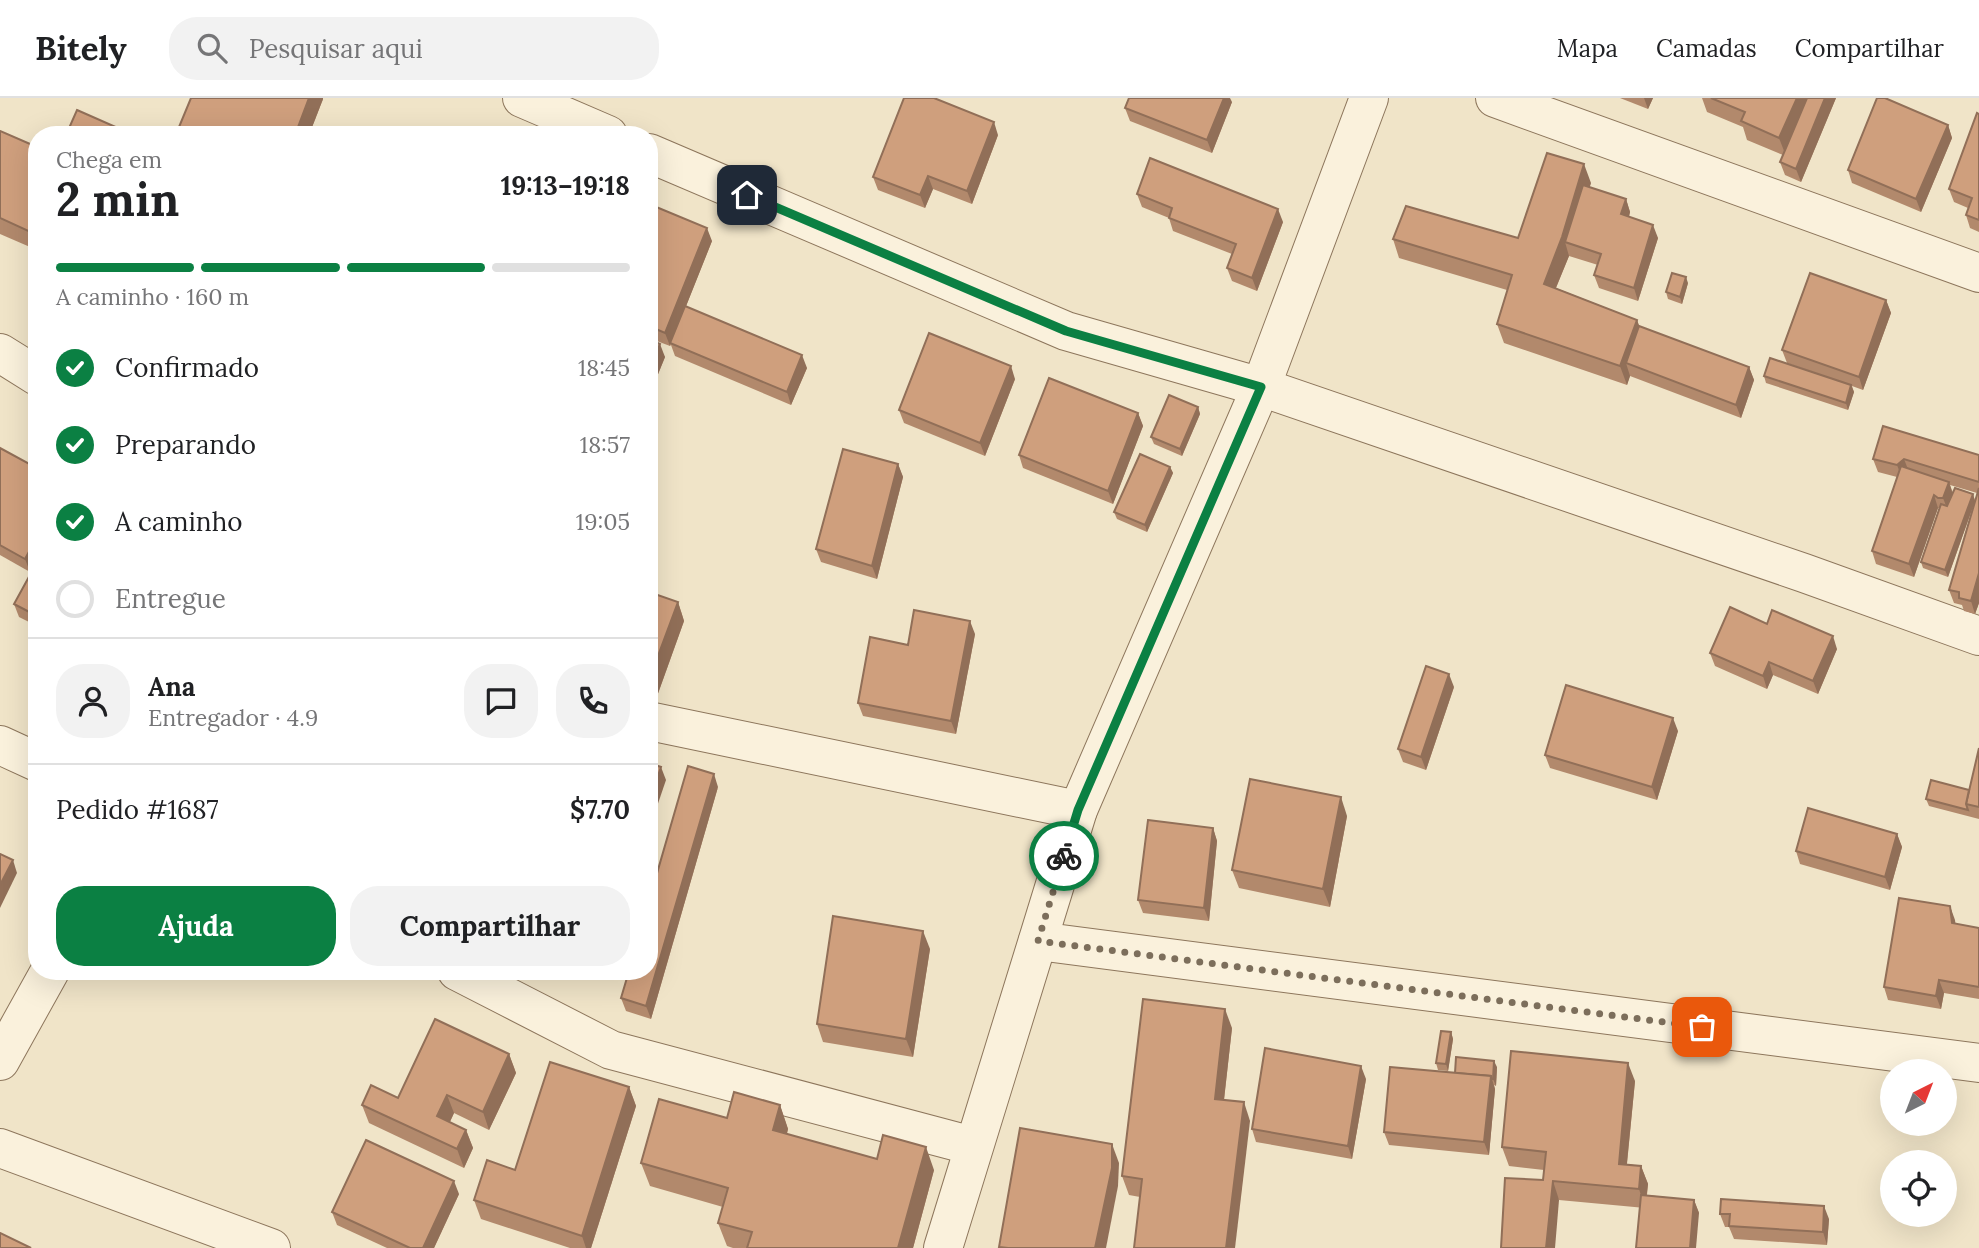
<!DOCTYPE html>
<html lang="pt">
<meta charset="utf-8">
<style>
body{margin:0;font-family:Lora,serif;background:#f2f2f2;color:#202124;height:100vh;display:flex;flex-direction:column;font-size:26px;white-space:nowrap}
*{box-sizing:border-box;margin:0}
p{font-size:23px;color:#757577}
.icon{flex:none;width:38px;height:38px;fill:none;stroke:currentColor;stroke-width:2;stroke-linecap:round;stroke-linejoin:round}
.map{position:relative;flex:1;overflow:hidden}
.side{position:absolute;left:28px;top:28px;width:630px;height:854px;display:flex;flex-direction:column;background:#fff;border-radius:28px;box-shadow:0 7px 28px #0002}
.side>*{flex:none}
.needle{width:46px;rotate:42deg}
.tools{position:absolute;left:1880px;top:961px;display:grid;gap:14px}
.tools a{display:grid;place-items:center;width:77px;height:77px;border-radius:50%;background:#fff;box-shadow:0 7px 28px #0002;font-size:35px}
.pin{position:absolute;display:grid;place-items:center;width:60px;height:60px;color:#fff;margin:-30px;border-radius:14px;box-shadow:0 4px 10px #0006}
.courier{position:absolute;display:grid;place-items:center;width:70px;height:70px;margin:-35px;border:5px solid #0b8043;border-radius:50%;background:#fff;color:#222;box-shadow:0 2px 9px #0007}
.overview em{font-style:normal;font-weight:700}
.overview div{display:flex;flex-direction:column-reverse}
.overview{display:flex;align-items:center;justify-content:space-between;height:119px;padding:0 28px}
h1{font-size:46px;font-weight:700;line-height:52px}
.bar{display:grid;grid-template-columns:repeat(4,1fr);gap:10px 7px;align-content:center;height:84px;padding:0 28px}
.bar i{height:9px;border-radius:5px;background:#e0e0e0}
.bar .current{background:#0b8043}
.bar p{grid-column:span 4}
.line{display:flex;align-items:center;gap:18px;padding:0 28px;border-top:2px solid #e0e0e0}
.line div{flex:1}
.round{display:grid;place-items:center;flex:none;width:74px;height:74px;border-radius:28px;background:#f2f2f2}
ol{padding:0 28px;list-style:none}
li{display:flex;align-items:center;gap:21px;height:77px}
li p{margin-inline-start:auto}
li .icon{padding:7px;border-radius:50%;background:#0b8043;color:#fff;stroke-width:4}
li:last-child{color:#757577}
li i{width:38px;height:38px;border:4px solid #e0e0e0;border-radius:50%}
.action{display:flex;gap:14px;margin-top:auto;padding:14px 28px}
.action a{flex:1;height:80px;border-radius:28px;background:#0b8043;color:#fff;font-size:28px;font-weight:700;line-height:80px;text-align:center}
.action a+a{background:#f2f2f2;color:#202124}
header{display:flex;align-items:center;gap:42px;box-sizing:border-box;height:98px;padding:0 35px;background:#fff;border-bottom:2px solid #e0e0e0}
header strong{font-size:33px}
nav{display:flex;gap:38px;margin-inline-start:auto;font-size:24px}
.search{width:490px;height:63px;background:#f2f2f2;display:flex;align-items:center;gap:18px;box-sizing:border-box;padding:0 24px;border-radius:28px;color:#757577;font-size:26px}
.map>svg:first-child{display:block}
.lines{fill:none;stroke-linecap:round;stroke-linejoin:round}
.street-casing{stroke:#8d765c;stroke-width:40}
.street{stroke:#faf1dc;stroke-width:38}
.wall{fill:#b2896c}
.shaded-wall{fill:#916f58}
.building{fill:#cf9f7d;stroke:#916f58;stroke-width:2}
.done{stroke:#7c6e5b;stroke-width:7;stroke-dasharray:0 12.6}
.route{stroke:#0b8043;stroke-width:9}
</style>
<header>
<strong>Bitely</strong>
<div class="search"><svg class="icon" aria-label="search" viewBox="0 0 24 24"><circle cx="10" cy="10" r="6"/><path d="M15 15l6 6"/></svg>Pesquisar aqui</div>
<nav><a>Mapa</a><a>Camadas</a><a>Compartilhar</a></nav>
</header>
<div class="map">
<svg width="1979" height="1150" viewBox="0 0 1979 1150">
<rect width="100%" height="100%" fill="#f0e4c8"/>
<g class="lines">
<g class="street-casing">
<g id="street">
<polyline points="522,0 608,37"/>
<polyline points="1495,0 1979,175"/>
<polyline points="649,55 1066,233 1261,289 1804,475 1979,538"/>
<polyline points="0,255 37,278"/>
<polyline points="649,623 1078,712"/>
<polyline points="0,647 37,664"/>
<polyline points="1038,843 1979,965"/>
<polyline points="457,873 611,952 973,1048"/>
<polyline points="0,963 50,873"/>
<polyline points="0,1050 271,1150"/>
<polyline points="943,1150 1078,712 1261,289 1369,0"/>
</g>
</g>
<use href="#street" class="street"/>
</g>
<g class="wall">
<polygon points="191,0 323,0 323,1 309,37 182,37 179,29"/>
<polygon points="1620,0 1653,0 1648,11"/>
<polygon points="1702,0 1836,0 1801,84 1785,77 1780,64 1783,57 1747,42 1743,29 1707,14"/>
<polygon points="1232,4 1212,55 1130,23 1125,10"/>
<polygon points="1979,16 1979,134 1970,130 1966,117 1968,110 1954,104 1949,91"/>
<polygon points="1948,27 1952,40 1921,114 1852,85 1848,72"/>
<polygon points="0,33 37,49 37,152 0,136"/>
<polygon points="998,37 972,106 933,91 925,110 878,92 873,79"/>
<polygon points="1591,85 1589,89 1626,101 1630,114 1629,119 1658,140 1638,203 1599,190 1594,177 1598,167 1569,158 1556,190 1637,222 1639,228 1749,269 1754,282 1741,320 1630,278 1627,287 1504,245 1497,226 1507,192 1399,160 1393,141 1518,140"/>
<polygon points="1137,96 1283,124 1257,193 1232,183 1227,170 1232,156 1173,133 1169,120 1142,109"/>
<polygon points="649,106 712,143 686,208 807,270 791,307 675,258 671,247 670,248 649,240"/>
<polygon points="1688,185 1682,206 1668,201 1666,194"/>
<polygon points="1886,202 1891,215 1863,292 1852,288 1854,294 1848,312 1766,285 1764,278 1836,282 1787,265 1782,252"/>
<polygon points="649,241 665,259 654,286 649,284"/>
<polygon points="1015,281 985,358 904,325 899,312"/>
<polygon points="1198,309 1200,316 1182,358 1154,346 1151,339"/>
<polygon points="1138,315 1143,328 1113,406 1023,370 1019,357"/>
<polygon points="0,350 37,370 37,461 30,474 0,457"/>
<polygon points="1979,357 1979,505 1975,516 1964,513 1962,507 1954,505 1949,492 1977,395 1950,387 1953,395 1973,396 1975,403 1948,479 1923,470 1921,464 1939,410 1938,410 1914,479 1876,466 1872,453 1897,379 1878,374 1873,361"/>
<polygon points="898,366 903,379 877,481 821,464 816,451"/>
<polygon points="1170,369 1173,375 1147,434 1117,421 1114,414"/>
<polygon points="37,467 37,528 19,519 14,506"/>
<polygon points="649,494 678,504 684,523 656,601 649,599"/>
<polygon points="1767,526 1837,551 1818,596 1773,577 1767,591 1715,568 1710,555"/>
<polygon points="975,536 956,636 863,618 858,605 908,547"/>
<polygon points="1454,589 1426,672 1403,664 1398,651"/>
<polygon points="1678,633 1657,702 1550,670 1545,657"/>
<polygon points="1979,650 1979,721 1929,708 1926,701 1969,692"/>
<polygon points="718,689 651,921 626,913 621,900"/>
<polygon points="1347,718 1330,809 1239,790 1232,772"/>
<polygon points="1213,730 1217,743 1209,823 1143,815 1138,802"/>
<polygon points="1897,736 1902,749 1890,792 1800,766 1796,753"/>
<polygon points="1950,808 1955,826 1979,830 1979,901 1944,895 1941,911 1888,902 1884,889"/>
<polygon points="930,851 913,959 823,944 817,926"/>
<polygon points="583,873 597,873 595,877"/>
<polygon points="1232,930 1224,1002 1250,1023 1140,1099 1129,1097 1122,1078"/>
<polygon points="1451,934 1453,941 1448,973 1438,972 1436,965"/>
<polygon points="509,956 516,975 489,1032 454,1015 450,1024 466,1032 473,1050 464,1070 369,1025 362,1007 398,1000"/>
<polygon points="1497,969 1496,988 1494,987 1495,991 1489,1057 1389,1047 1384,1034 1455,975"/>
<polygon points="1366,981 1352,1061 1256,1044 1252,1031"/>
<polygon points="1635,983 1627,1066 1641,1068 1648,1086 1647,1097 1694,1102 1699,1115 1559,1102 1543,1082 1544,1072 1509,1068 1502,1049"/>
<polygon points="629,989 636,1008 591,1150 570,1150 481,1121 474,1102"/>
<polygon points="780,1007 788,1031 787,1036 877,1061 934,1072 913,1150 733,1150 727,1148 718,1125 723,1109 650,1088 641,1065 727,1020"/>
<polygon points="459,1096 434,1150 387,1150 337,1127 332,1114"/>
<polygon points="1720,1116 1829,1121 1827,1147 1734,1141 1729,1129 1725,1129"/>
</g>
<g class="shaded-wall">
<polygon points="309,0 323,0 323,1 309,37 295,37"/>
<polygon points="1224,0 1230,0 1232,4 1212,55 1207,42"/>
<polygon points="1644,0 1653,0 1648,11"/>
<polygon points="1797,0 1812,0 1786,58 1779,40"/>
<polygon points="1825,0 1836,0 1801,84 1796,71"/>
<polygon points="994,24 998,37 972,106 967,93"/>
<polygon points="1948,27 1952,40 1921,114 1916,101"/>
<polygon points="1584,66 1591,85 1572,147 1565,144 1569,158 1550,204 1544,186"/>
<polygon points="928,78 933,91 925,110 920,97"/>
<polygon points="1626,101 1630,114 1626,129 1621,116"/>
<polygon points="1278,111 1283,124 1257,193 1252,180"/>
<polygon points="1653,127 1658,140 1638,203 1634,190"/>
<polygon points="707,130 712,143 671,246 670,245 670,248 665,235"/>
<polygon points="1686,179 1688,185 1682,206 1680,199"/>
<polygon points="1886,202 1891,215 1863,292 1859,279"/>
<polygon points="1637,222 1644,241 1626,265 1630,278 1627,287 1620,268"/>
<polygon points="660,246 665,259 654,286 649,272"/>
<polygon points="802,257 807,270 791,307 787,294"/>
<polygon points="1011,268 1015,281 985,358 980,345"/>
<polygon points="1749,269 1754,282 1741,320 1736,307"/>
<polygon points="1851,287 1854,294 1848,312 1846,305"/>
<polygon points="1198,309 1200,316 1182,358 1180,351"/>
<polygon points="1138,315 1143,328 1113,406 1108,393"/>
<polygon points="1904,361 1909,374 1902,380 1897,367"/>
<polygon points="898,366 903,379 877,481 872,468"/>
<polygon points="1170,369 1173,375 1147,434 1145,427"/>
<polygon points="1949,384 1953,397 1948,413 1943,400"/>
<polygon points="1973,396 1975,403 1948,479 1945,472"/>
<polygon points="1934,397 1938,410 1914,479 1909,466"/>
<polygon points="37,439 37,461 30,474 25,461"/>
<polygon points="1979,475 1979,505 1975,516 1971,503"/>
<polygon points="678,504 684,523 656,601 649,582"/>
<polygon points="970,523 975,536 956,636 951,623"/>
<polygon points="1833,538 1837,551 1818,596 1813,583"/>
<polygon points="1769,564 1773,577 1767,591 1763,578"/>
<polygon points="1449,576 1454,589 1426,672 1421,659"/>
<polygon points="1673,620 1678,633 1657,702 1652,689"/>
<polygon points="661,669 666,682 649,732 649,704"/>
<polygon points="714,676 718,689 651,921 646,908"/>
<polygon points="1341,699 1347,718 1330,809 1323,791"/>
<polygon points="1213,730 1217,743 1209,823 1204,810"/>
<polygon points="1897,736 1902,749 1890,792 1885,779"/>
<polygon points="13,762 17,775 0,810 0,787"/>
<polygon points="1950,808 1955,822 1957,838 1952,825"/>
<polygon points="923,833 930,851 913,959 906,941"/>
<polygon points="1939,882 1944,895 1941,911 1936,898"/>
<polygon points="1225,911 1232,930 1222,1019 1215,1001"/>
<polygon points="1451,934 1453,941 1448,973 1446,966"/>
<polygon points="509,956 516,975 489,1032 483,1014"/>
<polygon points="1494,963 1497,969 1496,988 1493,981"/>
<polygon points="1628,965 1635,983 1625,1084 1619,1066"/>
<polygon points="1361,968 1366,981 1352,1061 1348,1048"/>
<polygon points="1491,978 1495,991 1489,1057 1484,1044"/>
<polygon points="629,989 636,1008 591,1150 586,1150 582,1138"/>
<polygon points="447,997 454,1015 444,1036 437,1018"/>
<polygon points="1244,1004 1250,1023 1235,1150 1226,1150"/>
<polygon points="780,1007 788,1031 781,1055 773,1032"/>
<polygon points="466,1032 473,1050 464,1070 457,1051"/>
<polygon points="1112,1046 1119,1065 1118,1088 1106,1150 1095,1150"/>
<polygon points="926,1049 934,1072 913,1150 898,1150"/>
<polygon points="1641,1068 1648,1086 1645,1110 1639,1091"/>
<polygon points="454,1083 459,1096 434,1150 423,1150"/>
<polygon points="1553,1083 1559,1102 1555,1150 1546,1150"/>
<polygon points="1694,1102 1699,1115 1696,1150 1690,1150"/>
<polygon points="1824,1108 1829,1121 1827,1147 1823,1134"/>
</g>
<g class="building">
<polygon points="191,0 309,0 295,37 197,37 179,29"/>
<polygon points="904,0 934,0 994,24 967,93 928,78 920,97 873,79"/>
<polygon points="1129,0 1224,0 1207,42 1125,10"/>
<polygon points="1711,0 1797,0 1779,40 1741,23 1745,14"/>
<polygon points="1807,0 1825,0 1796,71 1780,64"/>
<polygon points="1877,0 1885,0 1948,27 1916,101 1848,72"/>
<polygon points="77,12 118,30 115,37 66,37"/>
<polygon points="1977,15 1979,16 1979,122 1966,117 1972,100 1949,91"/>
<polygon points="0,33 37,49 37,137 0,120"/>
<polygon points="1547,55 1584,66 1562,139 1544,186 1637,222 1620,268 1497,226 1512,177 1393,141 1406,108 1518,140"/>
<polygon points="1150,60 1278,111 1252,180 1227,170 1236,146 1169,120 1172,110 1137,96"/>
<polygon points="1583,87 1626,101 1621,116 1653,127 1634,190 1594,177 1601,156 1565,144"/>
<polygon points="649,106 707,130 665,235 649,228"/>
<polygon points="1672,175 1686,179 1680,199 1666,194"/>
<polygon points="1810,175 1886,202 1859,279 1782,252"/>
<polygon points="685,208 802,257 787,294 670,245"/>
<polygon points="1639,228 1749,269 1736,307 1626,265"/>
<polygon points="929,235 1011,268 980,345 899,312"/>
<polygon points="649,241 660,246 649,272"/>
<polygon points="1770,260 1851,287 1846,305 1764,278"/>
<polygon points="1049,280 1138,315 1108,393 1019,357"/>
<polygon points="1169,297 1198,309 1180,351 1151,339"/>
<polygon points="1883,328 1979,357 1979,384 1904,361 1897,367 1873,361"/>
<polygon points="0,350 37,370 37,439 25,461 0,447"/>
<polygon points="843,351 898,366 872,468 816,451"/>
<polygon points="1140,356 1170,369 1145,427 1114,414"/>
<polygon points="1901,368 1949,384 1943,400 1938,400 1934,397 1909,466 1872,453"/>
<polygon points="1955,390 1973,396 1945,472 1921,464 1941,406 1947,408"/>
<polygon points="1979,390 1979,475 1971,503 1959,500 1959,494 1949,492"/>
<polygon points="36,466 37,467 37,518 14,506"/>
<polygon points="649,494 678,504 649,582"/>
<polygon points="1730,509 1767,526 1772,512 1833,538 1813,583 1769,564 1763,578 1710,555"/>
<polygon points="914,512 970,523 951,623 858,605 870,539 908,547"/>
<polygon points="1426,568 1449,576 1421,659 1398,651"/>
<polygon points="1566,587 1673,620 1652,689 1545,657"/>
<polygon points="1979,650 1979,709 1966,706"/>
<polygon points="649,665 661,669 649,704"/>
<polygon points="688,668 714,676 646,908 621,900 629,873 649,873 649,803"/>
<polygon points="1250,681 1341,699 1323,791 1232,772"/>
<polygon points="1931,682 1969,692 1966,706 1968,712 1926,701"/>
<polygon points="1808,710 1897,736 1885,779 1796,753"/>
<polygon points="1148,722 1213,730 1204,810 1138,802"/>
<polygon points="0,756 13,762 0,787"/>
<polygon points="1899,800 1950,808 1952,825 1979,830 1979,889 1939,882 1936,898 1884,889"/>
<polygon points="833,818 923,833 906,941 817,926"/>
<polygon points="1143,901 1225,911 1215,1001 1244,1004 1226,1150 1134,1150 1142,1081 1122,1078"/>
<polygon points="435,921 509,956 483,1014 447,997 437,1018 466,1032 457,1051 362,1007 371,987 398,1000"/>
<polygon points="1441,933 1451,934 1446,966 1436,965"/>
<polygon points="1265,950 1361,968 1348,1048 1252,1031"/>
<polygon points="1511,953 1628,965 1619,1066 1641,1068 1639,1091 1553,1083 1546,1150 1501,1150 1505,1080 1543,1082 1546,1054 1502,1049"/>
<polygon points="1456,959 1494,963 1493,981 1491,981 1491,978 1455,975"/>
<polygon points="550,964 629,989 582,1138 474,1102 487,1062 515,1072"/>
<polygon points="1390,969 1491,978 1484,1044 1384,1034"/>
<polygon points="734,994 780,1007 773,1032 877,1061 883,1037 926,1049 898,1150 747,1150 752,1134 718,1125 728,1090 641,1065 659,1001 727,1020"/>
<polygon points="1020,1030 1112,1046 1112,1070 1095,1150 1008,1150 999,1149"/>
<polygon points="366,1042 454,1083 423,1150 410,1150 332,1114"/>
<polygon points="1641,1097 1694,1102 1690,1150 1636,1150"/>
<polygon points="1721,1101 1824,1108 1823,1134 1729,1128 1730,1116 1720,1116"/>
<polygon points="0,1135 31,1150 0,1150"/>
</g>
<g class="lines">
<polyline class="done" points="1064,758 1038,843 1702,929"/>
<polyline class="route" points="747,97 1066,233 1261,289 1078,712 1064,758"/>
</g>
</svg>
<div class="tools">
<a><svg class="needle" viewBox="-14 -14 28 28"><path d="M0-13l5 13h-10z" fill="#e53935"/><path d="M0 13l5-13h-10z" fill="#757577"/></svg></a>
<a><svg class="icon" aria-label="locate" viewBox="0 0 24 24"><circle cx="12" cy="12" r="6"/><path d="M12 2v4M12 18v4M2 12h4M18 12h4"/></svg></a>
</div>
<div class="pin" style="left:1702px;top:929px;background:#ea580c"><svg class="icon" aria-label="bag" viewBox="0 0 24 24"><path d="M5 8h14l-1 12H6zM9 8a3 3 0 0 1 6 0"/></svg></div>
<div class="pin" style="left:747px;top:97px;background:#1f2937"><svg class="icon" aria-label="home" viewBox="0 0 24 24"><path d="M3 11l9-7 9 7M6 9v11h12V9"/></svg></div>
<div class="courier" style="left:1064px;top:758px"><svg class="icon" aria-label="bike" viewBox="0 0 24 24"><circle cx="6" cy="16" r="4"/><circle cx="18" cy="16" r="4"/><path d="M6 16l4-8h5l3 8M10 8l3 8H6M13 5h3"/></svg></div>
<section class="side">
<div class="overview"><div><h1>2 min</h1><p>Chega em</p></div><em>19:13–19:18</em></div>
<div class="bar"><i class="current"></i><i class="current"></i><i class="current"></i><i></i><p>A caminho · 160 m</p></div>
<ol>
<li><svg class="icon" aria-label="check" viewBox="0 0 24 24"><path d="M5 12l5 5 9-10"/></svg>Confirmado<p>18:45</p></li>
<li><svg class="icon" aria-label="check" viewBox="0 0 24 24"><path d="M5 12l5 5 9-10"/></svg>Preparando<p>18:57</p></li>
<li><svg class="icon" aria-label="check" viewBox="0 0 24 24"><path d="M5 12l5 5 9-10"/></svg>A caminho<p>19:05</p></li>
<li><i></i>Entregue</li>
</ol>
<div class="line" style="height:126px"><a class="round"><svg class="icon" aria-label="person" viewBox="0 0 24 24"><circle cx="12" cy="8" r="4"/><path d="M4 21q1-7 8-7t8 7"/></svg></a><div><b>Ana</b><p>Entregador · 4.9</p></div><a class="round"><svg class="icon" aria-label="chat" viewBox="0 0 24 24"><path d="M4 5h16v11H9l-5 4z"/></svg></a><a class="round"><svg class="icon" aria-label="phone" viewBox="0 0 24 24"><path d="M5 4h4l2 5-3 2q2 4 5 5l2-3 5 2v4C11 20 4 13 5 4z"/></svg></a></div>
<div class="line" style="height:91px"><div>Pedido #1687</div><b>$7.70</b></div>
<div class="action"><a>Ajuda</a><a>Compartilhar</a></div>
</section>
</div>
